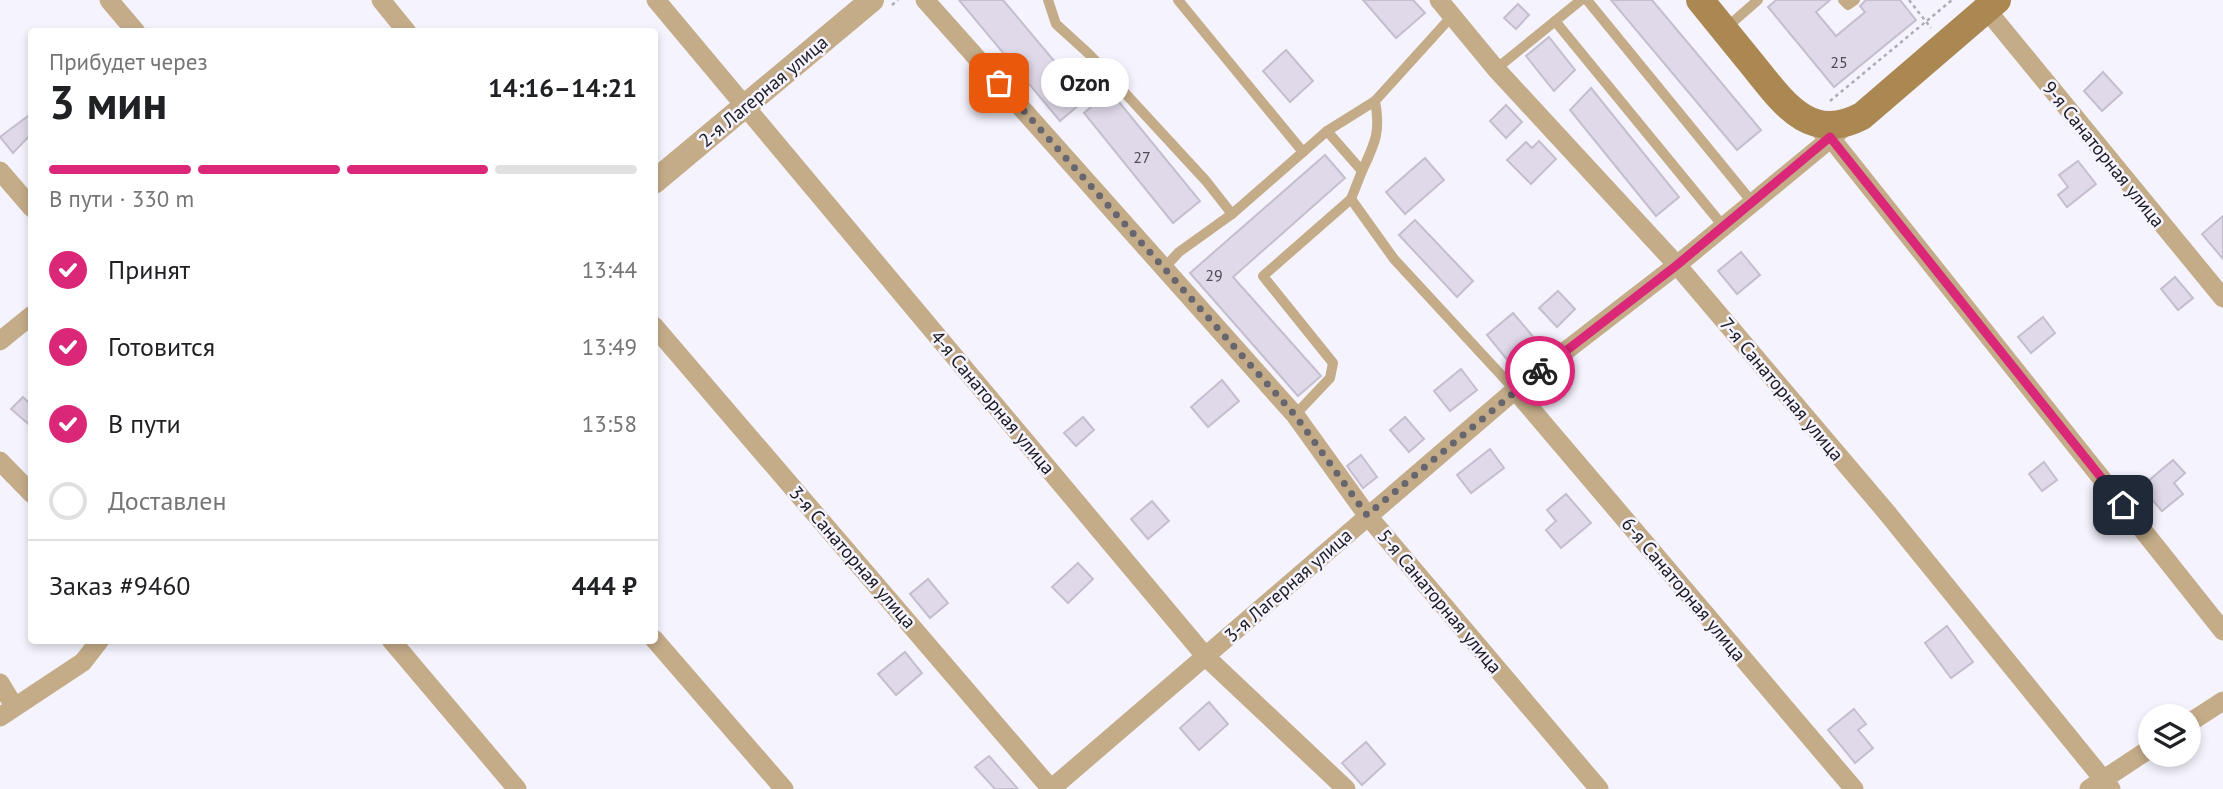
<!DOCTYPE html>
<html lang="ru">
<meta charset="utf-8">
<style>
body{margin:0;font-family:"PT Sans",sans-serif;background:#f6f6f6;color:#202124;height:100vh;display:flex;flex-direction:column;font-size:26px;white-space:nowrap}
*{box-sizing:border-box;margin:0}
p{font-size:23px;color:#757577}
.icon{flex:none;width:38px;height:38px;fill:none;stroke:currentColor;stroke-width:2;stroke-linecap:round;stroke-linejoin:round}
.map{position:relative;flex:1;overflow:hidden}
.panel{position:absolute;left:28px;top:28px;width:630px;height:616px;display:flex;flex-direction:column;background:#fff;border-radius:7px;box-shadow:0 4px 10px #0003}
.panel>*{flex:none}
.fabs{position:absolute;left:2138px;top:704px;display:grid;gap:14px}
.fabs a{display:grid;place-items:center;width:63px;height:63px;border-radius:50%;background:#fff;box-shadow:0 4px 10px #0003;font-size:35px}
.pin{position:absolute;display:grid;place-items:center;width:60px;height:60px;color:#fff;margin:-30px;border-radius:14px;box-shadow:0 4px 10px #0006}
.courier{position:absolute;display:grid;place-items:center;width:70px;height:70px;margin:-35px;border:5px solid #db2777;border-radius:50%;background:#fff;color:#222;box-shadow:0 2px 9px #0007}
.bubble{position:absolute;height:49px;border-radius:24px;background:#fff;box-shadow:0 4px 10px #0003;font-size:23px;font-weight:600;line-height:49px;text-align:center}
.summary em{font-style:normal;font-weight:600}
.summary div{display:flex;flex-direction:column-reverse}
.summary{display:flex;align-items:center;justify-content:space-between;height:119px;padding:0 21px}
h1{font-size:46px;font-weight:600;line-height:52px}
.bar{display:grid;grid-template-columns:repeat(4,1fr);gap:10px 7px;align-content:center;height:84px;padding:0 21px}
.bar i{height:9px;border-radius:5px;background:#e0e0e0}
.bar .active{background:#db2777}
.bar p{grid-column:span 4}
.line{display:flex;align-items:center;gap:18px;padding:0 21px;border-top:2px solid #e0e0e0}
.line div{flex:1}
ol{padding:0 21px;list-style:none}
li{display:flex;align-items:center;gap:21px;height:77px}
li p{margin-inline-start:auto}
li .icon{padding:7px;border-radius:50%;background:#db2777;color:#fff;stroke-width:4}
li:last-child{color:#757577}
li i{width:38px;height:38px;border:4px solid #e0e0e0;border-radius:50%}
.map>svg:first-child{display:block}
.building{fill:#e0d9e9;stroke:#c5bece;stroke-width:2}
.lines{fill:none;stroke-linecap:round;stroke-linejoin:round}
.path{stroke:#adacb5;stroke-width:2.5;stroke-dasharray:3.5 3.5;stroke-linecap:butt}
.service{stroke:#c4ac89;stroke-width:10}
.minor{stroke:#c4ac89;stroke-width:19}
.tertiary{stroke:#c4ac89;stroke-width:24}
.secondary{stroke:#ab8751;stroke-width:28}
.done{stroke:#67666e;stroke-width:7;stroke-dasharray:0 12.6}
.route{stroke:#db2777;stroke-width:9}
.labels{text-anchor:middle;stroke-width:5;stroke-linejoin:round;paint-order:stroke}
.number-label{font-size:16px;fill:#4c4a52}
.street-label{font-size:19px;fill:#1b1a20;stroke:#f5f4fe}
</style>
<div class="map">
<svg width="2223" height="789" viewBox="0 0 2223 789">
<rect width="100%" height="100%" fill="#f5f4fe"/>
<g class="building">
<polygon points="959,0 1003,0 1086,99 1060,121"/>
<polygon points="1363,0 1413,0 1425,13 1396,38"/>
<polygon points="1611,0 1652,0 1761,130 1737,150"/>
<polygon points="1776,0 1830,0 1816,12 1836,36 1865,12 1860,6 1866,0 1900,0 1916,20 1834,87 1768,7"/>
<polygon points="1518,4 1529,15 1516,29 1504,18"/>
<polygon points="1549,37 1575,70 1554,91 1526,56"/>
<polygon points="1286,50 1313,81 1290,102 1263,71"/>
<polygon points="2103,72 2122,93 2102,111 2084,91"/>
<polygon points="1591,88 1679,197 1656,216 1570,110"/>
<polygon points="1110,91 1200,201 1173,223 1084,113"/>
<polygon points="1506,105 1522,122 1506,138 1490,121"/>
<polygon points="32,113 32,133 13,153 0,137"/>
<polygon points="1539,141 1556,159 1531,184 1507,160 1526,142 1532,148"/>
<polygon points="1325,155 1345,178 1233,277 1321,376 1298,396 1190,273"/>
<polygon points="1425,158 1444,180 1405,214 1386,192"/>
<polygon points="2078,161 2096,184 2067,207 2058,195 2068,187 2059,175"/>
<polygon points="2223,216 2223,259 2202,234"/>
<polygon points="1415,220 1473,281 1457,297 1399,235"/>
<polygon points="1741,252 1760,275 1737,294 1718,271"/>
<polygon points="2175,277 2193,298 2178,310 2161,289"/>
<polygon points="1558,291 1575,309 1557,327 1539,308"/>
<polygon points="1513,313 1536,340 1509,362 1487,335"/>
<polygon points="2043,317 2055,333 2031,353 2018,337"/>
<polygon points="1461,369 1477,390 1450,411 1434,391"/>
<polygon points="1222,380 1239,401 1208,427 1191,407"/>
<polygon points="23,397 32,406 32,427 11,409"/>
<polygon points="1083,417 1094,430 1076,446 1064,433"/>
<polygon points="1405,417 1424,439 1409,452 1390,430"/>
<polygon points="1490,449 1504,468 1471,493 1457,475"/>
<polygon points="1361,455 1377,477 1363,488 1347,466"/>
<polygon points="2173,460 2185,473 2174,483 2183,494 2162,511 2141,487"/>
<polygon points="2044,462 2057,480 2042,491 2029,474"/>
<polygon points="1566,494 1591,523 1561,548 1546,530 1556,521 1547,510"/>
<polygon points="1152,501 1169,521 1148,539 1131,519"/>
<polygon points="1078,563 1093,579 1068,603 1052,587"/>
<polygon points="928,579 948,603 930,618 910,594"/>
<polygon points="1947,626 1973,662 1951,678 1925,643"/>
<polygon points="905,652 922,673 896,695 878,674"/>
<polygon points="1209,702 1228,724 1199,750 1180,728"/>
<polygon points="1854,709 1866,724 1858,730 1873,748 1855,763 1828,730"/>
<polygon points="1366,742 1385,764 1362,785 1342,763"/>
<polygon points="989,756 1018,789 995,789 975,767"/>
</g>
<g class="lines">
<g class="path">
<polyline points="1909,0 1931,28"/>
<polyline points="892,5 898,0"/>
<polyline points="1830,101 1952,0"/>
</g>
<g class="service">
<polyline points="1048,0 1056,24 1089,54 1206,181 1232,214"/>
<polyline points="1178,0 1303,152"/>
<polyline points="1587,0 1752,202"/>
<polyline points="1843,0 1848,5 1855,0"/>
<polyline points="1555,21 1723,226"/>
<polyline points="1727,27 1758,0"/>
<polyline points="1496,69 1581,0"/>
<polyline points="1375,101 1452,16"/>
<path d="M1327,131L1375,101C1381,132 1375,143 1362,171"/>
<polyline points="1164,268 1179,252 1232,214 1327,131 1362,171 1351,199"/>
<polyline points="1295,415 1330,378 1333,363 1263,276 1351,199 1394,259 1515,390"/>
</g>
<g class="minor">
<polyline points="109,0 136,32"/>
<polyline points="381,0 407,32"/>
<polyline points="656,0 1206,657 1346,789"/>
<polyline points="925,0 1295,415 1367,515 1599,789"/>
<polyline points="1439,0 1496,69 1677,265 1888,514 2111,789"/>
<polyline points="1986,9 2223,298"/>
<polyline points="1821,131 1830,137 2223,631"/>
<polyline points="0,171 32,208"/>
<polyline points="654,326 1051,789"/>
<polyline points="0,341 32,315"/>
<polyline points="1515,390 1854,789"/>
<polyline points="0,461 32,494"/>
<polyline points="654,639 784,789"/>
<polyline points="391,640 517,789"/>
<polyline points="0,683 14,706"/>
<polyline points="0,717 83,662 100,640"/>
<polyline points="2189,723 2223,701"/>
<polyline points="1051,789 1515,390 1677,265 1847,125"/>
<polyline points="2089,789 2151,748"/>
</g>
<polyline class="tertiary" points="654,182 872,0"/>
<path class="secondary" d="M1700,0C1717,21 1735,43 1752,64C1782,101 1809,144 1862,116L1997,0"/>
</g>
<g class="lines">
<polyline class="done" points="999,83 1295,415 1367,515 1540,371"/>
<polyline class="route" points="1540,371 1677,265 1830,137 2123,505"/>
</g>
<g class="labels">
<g class="number-label">
<text x="1839" y="68">25</text>
<text x="1142" y="163">27</text>
<text x="1214" y="281">29</text>
</g>
<g class="street-label">
<text transform="translate(763 91) rotate(-40)" y="7">2-я Лагерная улица</text>
<text transform="translate(2104 154) rotate(51)" y="7">9-я Санаторная улица</text>
<text transform="translate(1782 389) rotate(50)" y="7">7-я Санаторная улица</text>
<text transform="translate(993 402) rotate(50)" y="7">4-я Санаторная улица</text>
<text transform="translate(853 557) rotate(49)" y="7">3-я Санаторная улица</text>
<text transform="translate(1288 585) rotate(-41)" y="7">3-я Лагерная улица</text>
<text transform="translate(1684 589) rotate(50)" y="7">6-я Санаторная улица</text>
<text transform="translate(1440 601) rotate(50)" y="7">5-я Санаторная улица</text>
</g>
</g>
</svg>
<div class="fabs">
<a><svg class="icon" aria-label="layers" viewBox="0 0 24 24"><path d="M12 4l9 5-9 5-9-5zM3 14l9 5 9-5"/></svg></a>
</div>
<div class="pin" style="left:999px;top:83px;background:#ea580c"><svg class="icon" aria-label="bag" viewBox="0 0 24 24"><path d="M5 8h14l-1 12H6zM9 8a3 3 0 0 1 6 0"/></svg></div>
<div class="pin" style="left:2123px;top:505px;background:#1f2937"><svg class="icon" aria-label="home" viewBox="0 0 24 24"><path d="M3 11l9-7 9 7M6 9v11h12V9"/></svg></div>
<div class="courier" style="left:1540px;top:371px"><svg class="icon" aria-label="bike" viewBox="0 0 24 24"><circle cx="6" cy="16" r="4"/><circle cx="18" cy="16" r="4"/><path d="M6 16l4-8h5l3 8M10 8l3 8H6M13 5h3"/></svg></div>
<div class="bubble" style="left:1041px;top:58px;width:88px">Ozon</div>
<section class="panel">
<div class="summary"><div><h1>3 мин</h1><p>Прибудет через</p></div><em>14:16–14:21</em></div>
<div class="bar"><i class="active"></i><i class="active"></i><i class="active"></i><i></i><p>В пути · 330 m</p></div>
<ol>
<li><svg class="icon" aria-label="check" viewBox="0 0 24 24"><path d="M5 12l5 5 9-10"/></svg>Принят<p>13:44</p></li>
<li><svg class="icon" aria-label="check" viewBox="0 0 24 24"><path d="M5 12l5 5 9-10"/></svg>Готовится<p>13:49</p></li>
<li><svg class="icon" aria-label="check" viewBox="0 0 24 24"><path d="M5 12l5 5 9-10"/></svg>В пути<p>13:58</p></li>
<li><i></i>Доставлен</li>
</ol>
<div class="line" style="height:91px"><div>Заказ #9460</div><b>444 ₽</b></div>
</section>
</div>
